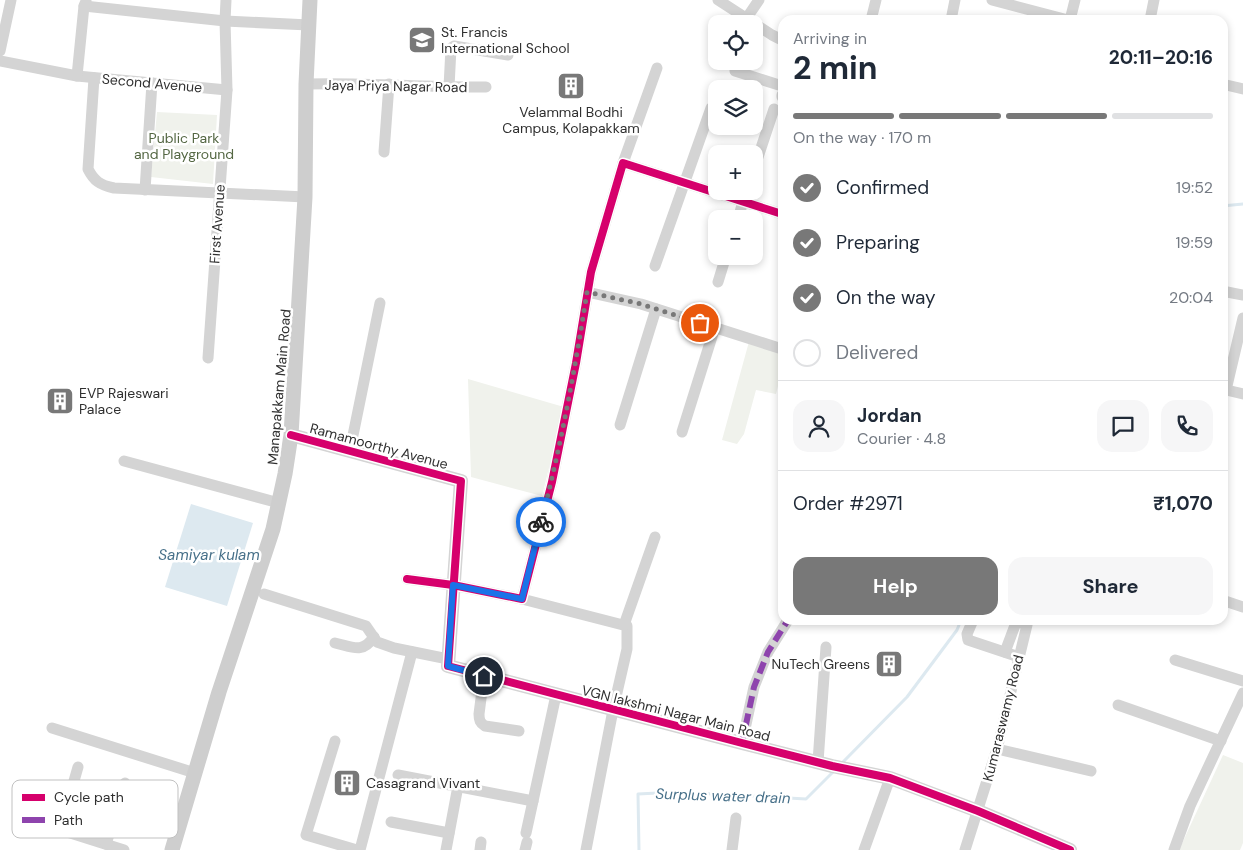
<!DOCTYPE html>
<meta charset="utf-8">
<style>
body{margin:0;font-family:"DM Sans",sans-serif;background:#f6f6f7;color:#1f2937;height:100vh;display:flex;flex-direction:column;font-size:19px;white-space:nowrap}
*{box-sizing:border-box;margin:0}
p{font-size:16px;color:#747a83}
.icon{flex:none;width:28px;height:28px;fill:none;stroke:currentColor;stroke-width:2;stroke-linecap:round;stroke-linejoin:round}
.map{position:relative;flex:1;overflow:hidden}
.drawer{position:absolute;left:778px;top:15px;width:450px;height:610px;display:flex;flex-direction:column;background:#fff;border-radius:15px;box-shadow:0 2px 8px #0003}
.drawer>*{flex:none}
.tools{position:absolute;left:708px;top:15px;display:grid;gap:10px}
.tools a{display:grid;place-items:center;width:55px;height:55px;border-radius:10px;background:#fff;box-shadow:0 2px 8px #0003;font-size:25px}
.pin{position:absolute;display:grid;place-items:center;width:42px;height:42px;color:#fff;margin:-21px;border:2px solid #fff;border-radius:50%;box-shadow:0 1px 5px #0007}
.courier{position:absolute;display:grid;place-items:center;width:50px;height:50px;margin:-25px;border:4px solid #1a73e8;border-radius:50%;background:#fff;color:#222;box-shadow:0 1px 6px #0007}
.overview em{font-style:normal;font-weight:700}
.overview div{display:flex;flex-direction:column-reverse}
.overview{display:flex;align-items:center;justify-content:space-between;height:85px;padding:0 15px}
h1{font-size:32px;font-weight:700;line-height:38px}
.bar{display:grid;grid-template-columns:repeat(4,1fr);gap:8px 5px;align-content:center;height:60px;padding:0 15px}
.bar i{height:6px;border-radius:4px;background:#e0e1e3}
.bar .selected{background:#787878}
.bar p{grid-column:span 4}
.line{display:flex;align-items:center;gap:12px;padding:0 15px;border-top:1px solid #e0e1e3}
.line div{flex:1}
.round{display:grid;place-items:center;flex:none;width:52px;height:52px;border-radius:15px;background:#f6f6f7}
ol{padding:0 15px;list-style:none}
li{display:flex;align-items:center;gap:15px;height:55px}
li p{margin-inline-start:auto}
li .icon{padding:5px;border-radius:50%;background:#787878;color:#fff;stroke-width:4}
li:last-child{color:#747a83}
li i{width:28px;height:28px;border:2px solid #e0e1e3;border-radius:50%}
.action{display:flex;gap:10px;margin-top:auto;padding:10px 15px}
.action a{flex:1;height:58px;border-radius:15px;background:#787878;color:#fff;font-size:20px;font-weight:700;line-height:58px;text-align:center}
.action a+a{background:#f6f6f7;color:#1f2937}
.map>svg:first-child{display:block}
.green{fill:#f0f2ec}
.water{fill:#dde9f0}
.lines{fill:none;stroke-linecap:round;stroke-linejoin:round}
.stream{stroke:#dde9f0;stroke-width:3}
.minor{stroke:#d4d4d4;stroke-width:11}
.tertiary{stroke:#d4d4d4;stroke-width:14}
.secondary{stroke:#cecece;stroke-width:15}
.quiet{stroke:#8e44ad;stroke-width:6;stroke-dasharray:12 6;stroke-linecap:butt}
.cycleway-casing{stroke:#fff;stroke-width:11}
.cycleway{stroke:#d6006c;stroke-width:8}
.done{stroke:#787878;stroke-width:5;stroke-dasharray:0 9}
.route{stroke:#1a73e8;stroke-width:6}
.labels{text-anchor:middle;stroke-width:5;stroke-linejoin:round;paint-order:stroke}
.poi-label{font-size:14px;fill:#303030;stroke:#fff;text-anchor:start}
.street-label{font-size:14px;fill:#303030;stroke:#fff}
.park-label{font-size:14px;fill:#546743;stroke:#fff}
.water-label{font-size:15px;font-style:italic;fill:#477089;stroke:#fff}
.key{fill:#fff;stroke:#c1c1c1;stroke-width:1}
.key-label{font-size:14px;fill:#303030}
</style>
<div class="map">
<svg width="1243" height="850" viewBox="0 0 1243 850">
<rect width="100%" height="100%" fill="#fff"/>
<g class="green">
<polygon points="157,112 217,115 213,184 151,177"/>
<polygon points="750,338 782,349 782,370 776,394 756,390 744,434 737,444 722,440"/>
<polygon points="468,379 564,407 542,496 471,477"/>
<polygon points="1223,755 1243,763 1243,843 1240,850 1179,850"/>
</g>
<polygon class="water" points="191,504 253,523 227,606 165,587"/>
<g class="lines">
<g class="stream">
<polyline points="1222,206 1243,204"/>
<polyline points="842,763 907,697 957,630 961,620"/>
<polyline points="639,850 638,794 677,792 806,799 834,771"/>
</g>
<g class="minor">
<polyline points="718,0 772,35 782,40"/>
<polyline points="992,0 1068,20"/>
<polyline points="84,6 225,21 309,25"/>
<polyline points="746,19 759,0"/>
<polyline points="871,20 876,0"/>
<polyline points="951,20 955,0"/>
<polyline points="1070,20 1075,0"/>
<polyline points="1150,20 1154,0"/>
<polyline points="0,51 11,0"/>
<polyline points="0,61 77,76 227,90"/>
<polyline points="735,71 782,86"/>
<polyline points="77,76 84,6 86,1"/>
<path d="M94,78L88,169C94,181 100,185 114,188L305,197"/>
<path d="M306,84C366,82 426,88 486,87"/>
<polyline points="1222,84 1243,89"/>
<polyline points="449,87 451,48 454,46 508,55"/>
<polyline points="782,97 782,95"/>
<polyline points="384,152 389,84"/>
<polyline points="623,163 657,68"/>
<polyline points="754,169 774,109"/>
<polyline points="145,190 152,83"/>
<polyline points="738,219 746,191"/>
<polyline points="655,266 711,108"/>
<polyline points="718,282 726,256"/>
<polyline points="1222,291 1243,295"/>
<polyline points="587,292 641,304 782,349"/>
<polyline points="208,358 227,90 225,21 226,0"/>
<polyline points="1222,389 1243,394"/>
<polyline points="1226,390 1243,318"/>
<polyline points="620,425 656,309"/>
<polyline points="682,432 715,327"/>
<polyline points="350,450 380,303"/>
<polyline points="124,461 279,503"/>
<polyline points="407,579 453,585 522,599 552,482 576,363 591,272 623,163 782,214"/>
<polyline points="264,594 366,626 377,642 394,648 448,659"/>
<polyline points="522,599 627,626 627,649 613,710 586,850"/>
<polyline points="1222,600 1243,607"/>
<polyline points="973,620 967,634 968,640 1019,657"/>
<polyline points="624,625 655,537"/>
<path d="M335,643C353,647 362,654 374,637"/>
<polyline points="1005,652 1017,620"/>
<polyline points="1175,660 1243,681"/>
<path d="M484,675L479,714C479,720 480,723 485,726L519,731"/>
<polyline points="1118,705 1221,741"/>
<polyline points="52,728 195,773"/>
<polyline points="335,741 306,835 357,850"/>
<polyline points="742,743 754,687 768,652 788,620"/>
<polyline points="997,749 1091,771"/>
<polyline points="818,762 826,647"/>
<polyline points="398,775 533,801 526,833"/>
<polyline points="533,801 556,695"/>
<polyline points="23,818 124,850"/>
<polyline points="391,822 449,833"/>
<polyline points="60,830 78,767"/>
<polyline points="106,844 125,783"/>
<polyline points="360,850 412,652"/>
<polyline points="446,850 458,786"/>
<polyline points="480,850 481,842"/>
<polyline points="525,850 527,842"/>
<polyline points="732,850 736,818"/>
<polyline points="864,850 890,778"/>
<polyline points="965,850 997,749 1027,625 1016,621"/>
<polyline points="1174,850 1190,806 1243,693"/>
</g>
<polyline class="tertiary" points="291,435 461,481 448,666 742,743 832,766 890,778 978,811 1070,850"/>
<polyline class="secondary" points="172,850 219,692 273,529 285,474 291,435 305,197 306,84 310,0"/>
<polyline class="quiet" points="742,743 754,687 768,652 788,620"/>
<g class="cycleway-casing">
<g id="cycleway">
<polyline points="291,435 461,481 448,666 742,743 832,766 890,778 978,811 1070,850"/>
<polyline points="407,579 453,585 522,599 552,482 576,363 591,272 623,163 782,214"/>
</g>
</g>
<use href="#cycleway" class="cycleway"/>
</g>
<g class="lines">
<path class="done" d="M541,522C561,446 575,369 587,292L641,304L700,323"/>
<polyline class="route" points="484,676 448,666 453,585 522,599 541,522"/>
</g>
<defs>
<g id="school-square" transform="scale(1.4375)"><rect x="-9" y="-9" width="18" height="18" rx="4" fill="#787878" stroke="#fff"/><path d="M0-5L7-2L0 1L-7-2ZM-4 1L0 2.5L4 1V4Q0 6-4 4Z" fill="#fff"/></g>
<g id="building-square" transform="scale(1.4375)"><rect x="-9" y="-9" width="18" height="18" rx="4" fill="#787878" stroke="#fff"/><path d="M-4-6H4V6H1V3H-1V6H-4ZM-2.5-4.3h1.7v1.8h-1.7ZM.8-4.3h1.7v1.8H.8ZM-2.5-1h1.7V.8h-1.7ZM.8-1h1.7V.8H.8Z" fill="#fff"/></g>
</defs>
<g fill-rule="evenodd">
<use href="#school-square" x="422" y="40"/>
<use href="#building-square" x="571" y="86"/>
<use href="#building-square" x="60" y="401"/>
<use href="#building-square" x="889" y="664"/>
<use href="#building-square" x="347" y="783"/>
</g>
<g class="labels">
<g class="poi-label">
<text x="441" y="37">St. Francis<tspan x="441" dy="16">International School</tspan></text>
<text x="571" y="117" text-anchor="middle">Velammal Bodhi<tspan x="571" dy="16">Campus, Kolapakkam</tspan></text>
<text x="79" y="398">EVP Rajeswari<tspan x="79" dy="16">Palace</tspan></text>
<text x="870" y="669" text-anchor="end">NuTech Greens</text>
<text x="366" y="788">Casagrand Vivant</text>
</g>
<g class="street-label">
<text transform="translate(152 83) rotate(5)" y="5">Second Avenue</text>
<text transform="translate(396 86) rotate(1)" y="5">Jaya Priya Nagar Road</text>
<text transform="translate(217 224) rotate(-86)" y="5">First Avenue</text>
<text transform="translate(279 387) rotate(-85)" y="5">Manapakkam Main Road</text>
<text transform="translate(379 446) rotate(15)" y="5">Ramamoorthy Avenue</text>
<text transform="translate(676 713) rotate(14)" y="5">VGN lakshmi Nagar Main Road</text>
<text transform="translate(1003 718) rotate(-76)" y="5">Kumaraswamy Road</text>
</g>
<g class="park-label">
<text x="184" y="143">Public Park<tspan x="184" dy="16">and Playground</tspan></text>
</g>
<g class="water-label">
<text x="209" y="560">Samiyar kulam</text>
<text transform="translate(723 796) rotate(2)" y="5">Surplus water drain</text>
</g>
</g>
<rect x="12" y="780" width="166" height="58" rx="8" class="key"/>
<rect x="22" y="794" width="23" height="7" fill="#d6006c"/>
<rect x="22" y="817" width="23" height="6" fill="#8e44ad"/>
<g class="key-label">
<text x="54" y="802">Cycle path</text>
<text x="54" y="825">Path</text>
</g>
</svg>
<div class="tools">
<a><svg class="icon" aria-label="locate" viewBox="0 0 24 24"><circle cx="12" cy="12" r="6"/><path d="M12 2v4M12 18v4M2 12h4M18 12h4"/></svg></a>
<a><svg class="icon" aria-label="layers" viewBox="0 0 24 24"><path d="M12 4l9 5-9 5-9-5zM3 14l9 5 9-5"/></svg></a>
<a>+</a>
<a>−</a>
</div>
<div class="pin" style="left:700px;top:323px;background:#ea580c"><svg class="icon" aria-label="bag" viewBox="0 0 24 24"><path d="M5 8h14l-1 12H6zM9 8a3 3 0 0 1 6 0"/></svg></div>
<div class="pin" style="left:484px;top:676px;background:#1f2937"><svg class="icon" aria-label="home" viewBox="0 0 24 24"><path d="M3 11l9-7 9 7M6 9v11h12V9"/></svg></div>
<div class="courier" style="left:541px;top:522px"><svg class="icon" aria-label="bike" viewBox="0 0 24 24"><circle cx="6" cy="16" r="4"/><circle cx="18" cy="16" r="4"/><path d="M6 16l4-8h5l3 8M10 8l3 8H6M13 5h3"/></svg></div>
<section class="drawer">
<div class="overview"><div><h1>2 min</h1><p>Arriving in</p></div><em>20:11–20:16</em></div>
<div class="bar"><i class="selected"></i><i class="selected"></i><i class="selected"></i><i></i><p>On the way · 170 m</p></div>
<ol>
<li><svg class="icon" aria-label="check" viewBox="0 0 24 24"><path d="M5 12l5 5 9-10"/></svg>Confirmed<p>19:52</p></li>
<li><svg class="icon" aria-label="check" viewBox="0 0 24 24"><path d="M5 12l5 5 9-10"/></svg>Preparing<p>19:59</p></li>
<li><svg class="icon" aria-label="check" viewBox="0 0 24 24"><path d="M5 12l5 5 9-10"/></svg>On the way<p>20:04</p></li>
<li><i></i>Delivered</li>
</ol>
<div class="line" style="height:90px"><a class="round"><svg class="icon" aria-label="person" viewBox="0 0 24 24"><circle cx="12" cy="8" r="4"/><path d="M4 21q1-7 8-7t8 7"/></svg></a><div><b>Jordan</b><p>Courier · 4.8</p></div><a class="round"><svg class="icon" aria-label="chat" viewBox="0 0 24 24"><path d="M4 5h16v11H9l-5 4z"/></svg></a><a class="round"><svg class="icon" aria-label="phone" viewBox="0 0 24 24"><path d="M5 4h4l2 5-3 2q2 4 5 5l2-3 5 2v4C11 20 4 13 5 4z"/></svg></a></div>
<div class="line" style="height:65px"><div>Order #2971</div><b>₹1,070</b></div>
<div class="action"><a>Help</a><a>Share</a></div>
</section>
</div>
